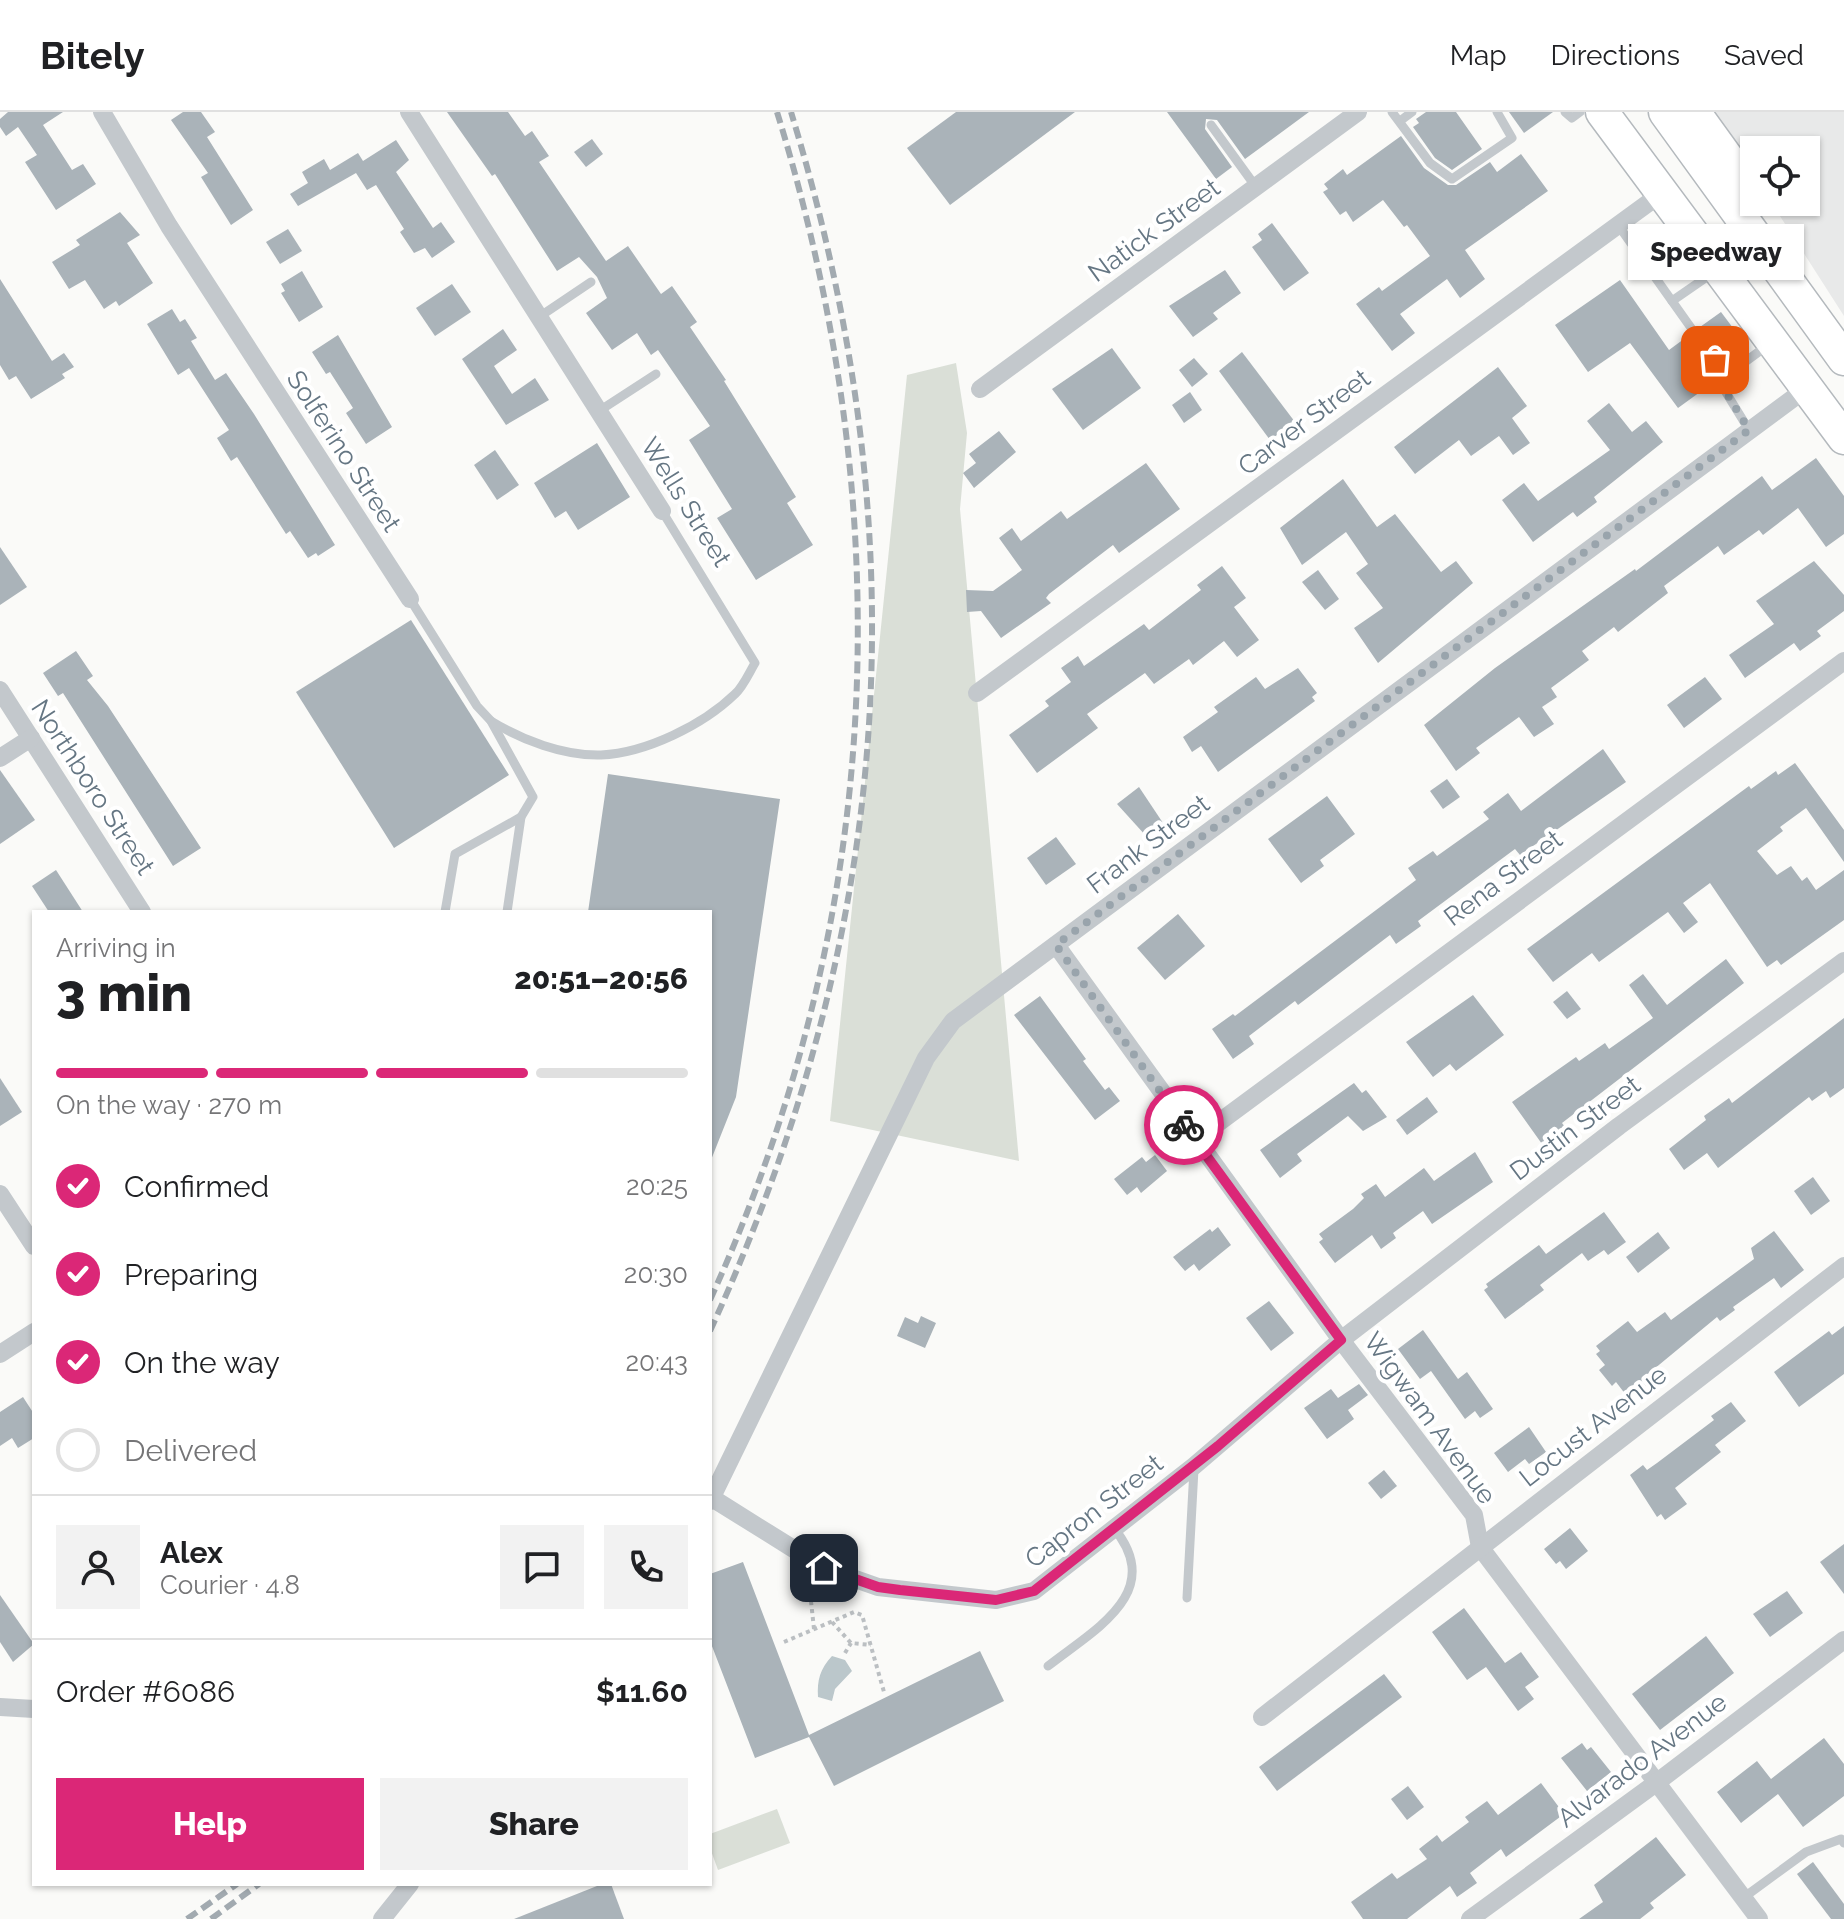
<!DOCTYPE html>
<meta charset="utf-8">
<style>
body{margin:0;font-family:Raleway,sans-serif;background:#f2f2f2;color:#202124;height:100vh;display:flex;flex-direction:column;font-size:30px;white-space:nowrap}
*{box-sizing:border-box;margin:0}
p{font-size:26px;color:#757577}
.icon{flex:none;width:44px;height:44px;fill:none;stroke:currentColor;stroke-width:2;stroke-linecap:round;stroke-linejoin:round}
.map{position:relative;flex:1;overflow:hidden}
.drawer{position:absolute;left:32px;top:798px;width:680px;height:976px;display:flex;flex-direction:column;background:#fff;border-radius:0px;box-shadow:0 2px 6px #0004}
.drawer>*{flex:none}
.controls{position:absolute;left:1740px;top:24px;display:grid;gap:16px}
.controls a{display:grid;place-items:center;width:80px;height:80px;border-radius:0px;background:#fff;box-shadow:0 2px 6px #0004;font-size:40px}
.pin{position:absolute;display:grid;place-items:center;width:68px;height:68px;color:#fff;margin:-34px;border-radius:16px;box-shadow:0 4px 12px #0006}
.courier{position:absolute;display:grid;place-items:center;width:80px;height:80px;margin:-40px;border:6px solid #db2777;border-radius:50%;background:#fff;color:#222;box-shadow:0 2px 10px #0007}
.bubble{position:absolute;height:56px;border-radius:0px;background:#fff;box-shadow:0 2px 6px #0004;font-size:26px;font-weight:800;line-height:56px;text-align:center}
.overview em{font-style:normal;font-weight:800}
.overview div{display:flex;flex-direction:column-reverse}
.overview{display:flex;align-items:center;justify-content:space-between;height:136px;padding:0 24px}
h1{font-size:52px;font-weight:800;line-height:60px}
.bar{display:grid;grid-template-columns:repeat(4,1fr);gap:12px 8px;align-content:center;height:96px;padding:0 24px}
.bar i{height:10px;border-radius:6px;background:#e0e0e0}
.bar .on{background:#db2777}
.bar p{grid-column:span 4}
.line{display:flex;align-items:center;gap:20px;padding:0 24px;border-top:2px solid #e0e0e0}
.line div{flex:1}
.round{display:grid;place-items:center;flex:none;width:84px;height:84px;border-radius:0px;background:#f2f2f2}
ol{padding:0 24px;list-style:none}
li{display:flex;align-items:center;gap:24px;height:88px}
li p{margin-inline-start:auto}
li .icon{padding:8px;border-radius:50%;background:#db2777;color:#fff;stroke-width:4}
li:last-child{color:#757577}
li i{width:44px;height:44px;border:4px solid #e0e0e0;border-radius:50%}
.button{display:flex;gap:16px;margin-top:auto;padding:16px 24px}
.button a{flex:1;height:92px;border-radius:0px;background:#db2777;color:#fff;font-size:32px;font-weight:800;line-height:92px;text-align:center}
.button a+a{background:#f2f2f2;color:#202124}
header{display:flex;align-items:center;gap:48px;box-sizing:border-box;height:112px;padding:0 40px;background:#fff;border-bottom:2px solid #e0e0e0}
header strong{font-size:38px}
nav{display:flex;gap:44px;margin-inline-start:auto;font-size:28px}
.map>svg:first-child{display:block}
.built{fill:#e8e9e9}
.green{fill:#dadfd7}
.water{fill:#bbc7cb}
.building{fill:#aab3b9}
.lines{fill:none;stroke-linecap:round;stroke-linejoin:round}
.highway-casing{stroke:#b4b9bd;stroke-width:35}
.path{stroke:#bbbfc2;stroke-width:4;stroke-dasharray:4 4;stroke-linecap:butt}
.lane{stroke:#c3c8cc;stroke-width:9}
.street{stroke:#c3c8cc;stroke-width:18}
.highway{stroke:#fff;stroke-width:32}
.rail{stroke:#a2aab0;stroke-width:6;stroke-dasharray:12 6;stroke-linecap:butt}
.done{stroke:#99a4ac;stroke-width:8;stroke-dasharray:0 14.4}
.route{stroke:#db2777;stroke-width:10}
.labels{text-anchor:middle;stroke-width:8;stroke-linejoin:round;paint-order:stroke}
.street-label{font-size:26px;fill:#657683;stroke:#fff}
</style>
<header>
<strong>Bitely</strong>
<nav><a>Map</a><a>Directions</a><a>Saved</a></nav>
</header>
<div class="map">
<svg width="1844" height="1807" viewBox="0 0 1844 1807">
<rect width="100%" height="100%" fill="#fafaf8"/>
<polygon class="built" points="1706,0 1844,0 1844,204 1771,90 1806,90 1806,38 1754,38 1754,67"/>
<g class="green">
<polygon points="956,251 967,321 960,397 1019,1049 830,1009 907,263"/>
<polygon points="777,1697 790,1731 718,1758 710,1736 710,1722"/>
</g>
<path class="water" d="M832,1544L845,1548L852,1559L835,1577L832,1589L818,1585C817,1568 820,1557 832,1544Z"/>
<g class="building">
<polygon points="8,0 63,0 43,13 72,58 83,52 96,72 56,98 25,50 37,43 18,15 6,24 0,15 0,7"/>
<polygon points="183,0 201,0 215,20 207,25 253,98 231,113 201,65 208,61 171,8"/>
<polygon points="447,0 508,0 525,24 532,19 549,44 539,50 606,149 628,134 661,182 672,174 697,210 690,215 726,268 724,269 796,385 787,391 813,433 756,468 717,406 732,397 689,328 710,314 658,238 651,243 637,221 612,238 586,201 607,186 597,165 579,145 557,159 495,62 492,64"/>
<polygon points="956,0 1075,0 950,93 907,36"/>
<polygon points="1167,0 1309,0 1245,47 1217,8 1206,7 1205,17 1232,55 1216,67"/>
<polygon points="1426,0 1456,0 1482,37 1452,58 1435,46 1413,15 1419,11 1416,7"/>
<polygon points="1509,0 1553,0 1524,21"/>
<polygon points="1401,24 1424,56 1448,73 1456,73 1490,50 1497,60 1521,42 1548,79 1465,138 1485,167 1460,186 1447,167 1400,202 1415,221 1392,239 1356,192 1379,175 1382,179 1430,144 1407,113 1404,115 1383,88 1353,110 1346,99 1340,103 1323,80 1328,77 1324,72 1343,57 1347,63"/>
<polygon points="592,27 603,42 586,55 574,40"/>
<polygon points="396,28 409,48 396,60 433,116 441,110 455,130 432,146 425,136 414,141 400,120 404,117 376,73 367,78 356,61 298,94 290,82 308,71 302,60 324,47 330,58 358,41 363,49"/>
<polygon points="120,100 140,123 127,131 153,171 119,194 116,189 104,197 85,168 69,177 52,150 80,133 76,128"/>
<polygon points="1272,111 1309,161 1284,179 1252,135 1262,128 1258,122"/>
<polygon points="288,117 302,139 280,152 266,130"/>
<polygon points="1225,158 1241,181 1213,201 1218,207 1193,225 1169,194"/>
<polygon points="302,159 323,195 299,210 281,181 285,179 281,172"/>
<polygon points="0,167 52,249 64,241 74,255 62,262 65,266 31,287 16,264 9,268 0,253"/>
<polygon points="1620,168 1669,238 1688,224 1699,226 1700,215 1721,200 1742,228 1721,244 1710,243 1708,253 1690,267 1700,280 1678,296 1630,231 1588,260 1555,213"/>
<polygon points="452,172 471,200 435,224 416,196"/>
<polygon points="172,197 180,210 185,207 197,226 191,229 215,268 226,261 254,302 335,433 318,444 316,441 308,446 290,419 286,422 237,345 231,349 217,326 229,318 189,256 178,263 147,212"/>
<polygon points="503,217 517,238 494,254 512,282 535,266 549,288 506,313 462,247"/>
<polygon points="338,223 392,315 366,332 346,301 353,296 330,260 326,262 312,240"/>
<polygon points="1112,236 1141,276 1083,318 1052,277"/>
<polygon points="1242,240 1295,310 1270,328 1219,259"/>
<polygon points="1194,246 1208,262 1192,275 1179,258"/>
<polygon points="1498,255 1527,294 1512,306 1530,331 1513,343 1499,324 1471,344 1459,328 1415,362 1394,335"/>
<polygon points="1190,280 1202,298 1184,311 1172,293"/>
<polygon points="1609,291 1632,320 1646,309 1663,330 1594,385 1597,390 1577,405 1573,400 1533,430 1502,388 1524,371 1538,389 1610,338 1587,309"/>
<polygon points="999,319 1016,340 974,376 963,361 976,351 969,342"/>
<polygon points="597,331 630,385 578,418 566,399 555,406 534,371"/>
<polygon points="495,338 519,373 497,388 474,353"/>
<polygon points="1816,346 1844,384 1844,422 1826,435 1798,396 1763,423 1759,418 1724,443 1718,434 1664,474 1668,481 1618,520 1614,515 1582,539 1589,548 1551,576 1557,585 1542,595 1554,612 1534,625 1519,605 1476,636 1480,641 1456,659 1424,613 1495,556 1635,457 1636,459 1762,364 1772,378"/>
<polygon points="1146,351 1180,397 1119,441 1113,433 1049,482 1046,486 1051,491 1001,526 981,499 967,500 966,478 993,479 1022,458 999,426 1012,416 1021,429 1061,399 1067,407"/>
<polygon points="1343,367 1377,415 1395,402 1441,460 1456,449 1473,471 1378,551 1354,516 1383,496 1356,461 1368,452 1346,420 1302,453 1280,416"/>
<polygon points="0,435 27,475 0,493"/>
<polygon points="1814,449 1844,483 1844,499 1817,519 1821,524 1800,539 1794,531 1745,566 1729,543 1774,512 1756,489"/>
<polygon points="1222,454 1246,486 1234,495 1259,528 1237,545 1224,529 1193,553 1189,547 1154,572 1145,561 1087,602 1098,616 1037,661 1009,623 1049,594 1045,589 1071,570 1061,556 1078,544 1084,554 1144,512 1149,518 1201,478 1197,473"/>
<polygon points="1318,458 1339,487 1325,498 1302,470"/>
<polygon points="411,508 509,663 394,736 296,580"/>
<polygon points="76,539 93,564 87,568 108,594 201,736 173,754 63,581 58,584 43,561"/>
<polygon points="1298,556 1317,581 1312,585 1315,589 1218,660 1201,634 1192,640 1183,625 1218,600 1214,595 1256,565 1265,577"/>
<polygon points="1705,565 1722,587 1684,616 1667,593"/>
<polygon points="1603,637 1626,670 1520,743 1515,737 1418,809 1421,814 1396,832 1390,823 1298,893 1295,889 1249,924 1254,932 1233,947 1212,917 1233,902 1235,904 1416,768 1408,756 1433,739 1437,744 1489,707 1483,700 1508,681 1521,699"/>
<polygon points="1795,651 1844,718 1844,750 1806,696 1780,715 1783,719 1757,739 1777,763 1791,754 1802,769 1807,765 1816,778 1844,758 1844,808 1781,853 1777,848 1767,855 1710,771 1683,791 1698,810 1684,821 1668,800 1599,850 1592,841 1553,870 1527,837 1749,674 1751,677 1776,659 1778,663"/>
<polygon points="0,658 35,708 0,732"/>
<polygon points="608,662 780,687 736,985 711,1048 710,800 588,800"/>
<polygon points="1447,667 1460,685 1443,697 1430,679"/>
<polygon points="1139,675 1163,711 1146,724 1117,692"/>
<polygon points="1327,684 1355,722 1320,748 1324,754 1301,771 1268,727"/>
<polygon points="1056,725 1076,752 1046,773 1027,746"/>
<polygon points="56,758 83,800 49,800 32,774"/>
<polygon points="1178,802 1205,834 1165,868 1137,836"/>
<polygon points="1726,847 1744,871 1562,1011 1565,1015 1542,1032 1512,990 1576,945 1579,949 1605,931 1609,937 1653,906 1629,873 1643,862 1667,893"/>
<polygon points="1567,879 1581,897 1567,907 1553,890"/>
<polygon points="1473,883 1504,923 1456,959 1450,952 1433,965 1406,930"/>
<polygon points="1040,884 1086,947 1083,949 1105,978 1109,975 1120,989 1095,1008 1014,903"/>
<polygon points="1844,906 1844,976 1830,986 1826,979 1812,989 1809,985 1718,1056 1707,1041 1684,1058 1669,1037 1706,1008 1704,1004 1729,986 1732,991"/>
<polygon points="0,966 22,1000 0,1014"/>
<polygon points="1354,971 1362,981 1366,978 1387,1005 1363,1019 1348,1004 1297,1042 1302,1049 1280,1066 1260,1038"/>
<polygon points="1427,985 1438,1000 1407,1023 1396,1008"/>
<polygon points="1475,1040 1493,1070 1432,1112 1423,1099 1393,1121 1396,1126 1381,1137 1372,1123 1335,1151 1319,1130 1323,1127 1319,1122 1353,1097 1364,1086 1361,1082 1376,1072 1385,1085 1424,1056 1434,1069"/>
<polygon points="1155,1043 1167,1059 1141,1081 1137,1075 1127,1083 1114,1067 1142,1045 1146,1050"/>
<polygon points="1813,1065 1830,1089 1811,1103 1794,1079"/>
<polygon points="1604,1100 1626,1130 1608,1143 1604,1138 1588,1149 1582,1141 1540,1173 1544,1178 1505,1207 1484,1178 1488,1175 1486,1172 1539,1133 1546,1142"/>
<polygon points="1218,1115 1231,1133 1199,1159 1194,1152 1185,1159 1173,1145 1210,1117 1212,1120"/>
<polygon points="1774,1119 1804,1158 1781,1176 1774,1166 1733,1195 1735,1198 1720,1209 1717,1205 1648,1262 1653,1269 1629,1287 1616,1270 1612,1274 1599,1258 1605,1253 1596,1242 1600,1239 1596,1234 1628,1209 1637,1220 1665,1200 1671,1208 1754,1147 1751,1136"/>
<polygon points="1658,1120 1670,1136 1638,1161 1626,1145"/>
<polygon points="1269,1189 1294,1221 1271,1239 1246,1206"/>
<polygon points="921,1204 936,1211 925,1236 897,1224 905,1205 918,1211"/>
<polygon points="1844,1214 1844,1262 1799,1295 1774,1260 1829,1219 1832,1223"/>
<polygon points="1423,1218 1458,1267 1467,1260 1493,1297 1480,1306 1475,1299 1465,1307 1431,1259 1420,1267 1398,1237"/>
<polygon points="1359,1272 1368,1283 1348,1298 1354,1307 1327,1327 1304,1296 1331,1277 1338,1286"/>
<polygon points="23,1285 34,1302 34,1326 18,1336 12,1326 0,1334 0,1300"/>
<polygon points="1731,1290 1746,1309 1715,1333 1721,1340 1675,1376 1687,1392 1665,1408 1661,1402 1657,1405 1630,1363 1643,1353 1647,1358 1657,1351 1714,1308 1711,1304"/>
<polygon points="1529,1315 1546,1340 1529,1352 1525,1347 1508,1360 1494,1341"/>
<polygon points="1384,1358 1397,1374 1381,1387 1368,1371"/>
<polygon points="1570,1416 1588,1439 1566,1457 1560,1449 1556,1452 1544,1437"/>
<polygon points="1844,1432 1844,1482 1820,1450"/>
<polygon points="743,1450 809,1623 980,1539 1004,1589 834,1674 809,1625 755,1646 710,1529 710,1462"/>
<polygon points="1787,1479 1803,1501 1770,1525 1753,1502"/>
<polygon points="0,1483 34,1532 13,1550 0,1530"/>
<polygon points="1464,1496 1505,1551 1521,1540 1539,1565 1525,1575 1534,1587 1518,1599 1486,1555 1467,1568 1432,1520"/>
<polygon points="1706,1524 1734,1561 1660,1618 1632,1582"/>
<polygon points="1384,1562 1402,1585 1277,1679 1259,1655"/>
<polygon points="1824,1626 1844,1652 1844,1684 1803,1715 1778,1682 1741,1711 1717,1680 1757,1649 1771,1667"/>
<polygon points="1582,1631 1587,1638 1591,1635 1611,1660 1587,1679 1561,1646"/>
<polygon points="1541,1671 1564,1702 1506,1745 1501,1737 1470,1761 1477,1771 1457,1785 1450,1774 1407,1807 1363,1807 1351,1790 1392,1761 1397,1767 1427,1747 1419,1737 1437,1723 1442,1730 1469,1710 1465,1705 1487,1689 1498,1703"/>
<polygon points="1408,1674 1424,1695 1407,1708 1391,1687"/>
<polygon points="1656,1725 1686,1763 1650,1791 1654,1796 1640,1807 1579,1807 1603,1790 1594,1773"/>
<polygon points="1813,1750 1844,1792 1844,1807 1831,1807 1797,1762"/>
<polygon points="602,1772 611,1772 624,1807 514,1807"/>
</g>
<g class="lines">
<g class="highway-casing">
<g id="highway">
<polyline points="1602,0 1844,326"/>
<polyline points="1665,0 1844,247"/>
<polyline points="1694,0 1754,83"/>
</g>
</g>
<g class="path">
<polyline points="832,1510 851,1531 871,1533"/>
<polyline points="814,1517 810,1480 814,1471"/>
<polyline points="784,1530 854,1500 862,1503 884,1580"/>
<polyline points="845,1541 851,1531"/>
</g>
<g class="lane">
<polyline points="1392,0 1430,51 1452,67 1512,26 1497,0"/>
<polyline points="1565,0 1572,6 1580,0"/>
<polyline points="1400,9 1412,0"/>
<polyline points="1211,13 1256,75"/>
<polyline points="1618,113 1694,220"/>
<polyline points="1672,189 1714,160"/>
<polyline points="539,205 591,170"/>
<polyline points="1715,248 1719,269 1749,318"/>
<polyline points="1719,269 1768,233"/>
<polyline points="599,299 656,262"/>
<polyline points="410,487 477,594 491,609 533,685 521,705 507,800"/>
<path d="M491,609C522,628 563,644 601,643C646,641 703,613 735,582C743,575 749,561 755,551L662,399"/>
<polyline points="445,800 455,742 521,705"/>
<polyline points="1187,1486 1194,1357"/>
<path d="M1048,1554C1095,1517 1167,1480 1113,1415"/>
<polyline points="1743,1786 1806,1740 1841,1727 1844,1731"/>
</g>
<g class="street">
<polyline points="102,0 169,114 410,487"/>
<polyline points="409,0 662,399"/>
<polyline points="980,277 1358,0"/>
<polyline points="0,578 142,800"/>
<polyline points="977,581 1662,81"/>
<polyline points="0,646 31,626"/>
<polyline points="1056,833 1341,1228 1474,1403 1480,1435 1759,1807"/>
<polyline points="1195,1028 1844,549"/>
<polyline points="0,1082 34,1134"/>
<polyline points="0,1242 34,1220"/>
<polyline points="712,1386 824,1456 878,1475 996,1488 1034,1479 1194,1354 1341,1228 1619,1014 1844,849"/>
<polyline points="710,1389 926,946 953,909 1807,276"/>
<polyline points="0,1595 34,1597"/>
<polyline points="1262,1605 1844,1154"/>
<polyline points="382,1807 410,1772"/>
<polyline points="1470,1807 1656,1671 1844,1528"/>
</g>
<use href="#highway" class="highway"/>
<g class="rail">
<path d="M710,1188C885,804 901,401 777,0"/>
<path d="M710,1219C895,816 921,425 791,0"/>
<polyline points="187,1807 237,1772"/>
<polyline points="211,1807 259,1772"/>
</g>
</g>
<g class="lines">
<polyline class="done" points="1184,1013 1056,833 1749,318 1719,269 1715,248"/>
<polyline class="route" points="824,1456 878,1475 900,1478 996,1488 1034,1479 1218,1334 1341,1228 1184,1013"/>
</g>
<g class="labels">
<g class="street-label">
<text transform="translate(1154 118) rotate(-36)" y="9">Natick Street</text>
<text transform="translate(1304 310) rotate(-37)" y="9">Carver Street</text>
<text transform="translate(344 339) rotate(57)" y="9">Solferino Street</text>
<text transform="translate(686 390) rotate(58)" y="9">Wells Street</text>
<text transform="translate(93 675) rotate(57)" y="9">Northboro Street</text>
<text transform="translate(1148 732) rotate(-37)" y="9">Frank Street</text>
<text transform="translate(1503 766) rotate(-37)" y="9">Rena Street</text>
<text transform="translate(1575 1016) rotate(-37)" y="9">Dustin Street</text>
<text transform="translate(1430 1306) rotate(54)" y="9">Wigwam Avenue</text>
<text transform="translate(1593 1314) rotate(-38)" y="9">Locust Avenue</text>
<text transform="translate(1094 1399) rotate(-38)" y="9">Capron Street</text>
<text transform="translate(1642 1648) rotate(-37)" y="9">Alvarado Avenue</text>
</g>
</g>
</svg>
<div class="controls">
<a><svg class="icon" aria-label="locate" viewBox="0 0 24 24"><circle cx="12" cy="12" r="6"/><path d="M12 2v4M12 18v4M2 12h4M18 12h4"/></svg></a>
</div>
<div class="pin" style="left:1715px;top:248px;background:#ea580c"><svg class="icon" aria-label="bag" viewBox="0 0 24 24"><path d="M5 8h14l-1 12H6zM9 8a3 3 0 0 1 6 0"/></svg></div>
<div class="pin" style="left:824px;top:1456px;background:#1f2937"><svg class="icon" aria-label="home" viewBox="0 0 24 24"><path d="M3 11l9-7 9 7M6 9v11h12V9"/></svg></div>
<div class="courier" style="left:1184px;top:1013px"><svg class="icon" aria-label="bike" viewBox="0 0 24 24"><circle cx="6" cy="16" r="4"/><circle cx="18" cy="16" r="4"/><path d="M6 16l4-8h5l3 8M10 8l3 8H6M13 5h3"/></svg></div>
<div class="bubble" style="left:1628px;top:112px;width:176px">Speedway</div>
<section class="drawer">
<div class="overview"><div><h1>3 min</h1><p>Arriving in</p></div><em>20:51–20:56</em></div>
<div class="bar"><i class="on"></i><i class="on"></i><i class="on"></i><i></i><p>On the way · 270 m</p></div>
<ol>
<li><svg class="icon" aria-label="check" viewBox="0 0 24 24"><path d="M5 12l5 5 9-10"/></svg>Confirmed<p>20:25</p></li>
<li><svg class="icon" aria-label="check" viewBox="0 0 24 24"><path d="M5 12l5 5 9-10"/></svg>Preparing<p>20:30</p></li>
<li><svg class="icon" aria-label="check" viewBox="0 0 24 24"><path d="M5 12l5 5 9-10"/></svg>On the way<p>20:43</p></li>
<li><i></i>Delivered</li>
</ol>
<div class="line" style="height:144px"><a class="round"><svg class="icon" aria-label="person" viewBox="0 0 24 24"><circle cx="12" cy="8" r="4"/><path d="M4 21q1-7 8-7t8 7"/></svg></a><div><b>Alex</b><p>Courier · 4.8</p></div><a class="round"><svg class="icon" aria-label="chat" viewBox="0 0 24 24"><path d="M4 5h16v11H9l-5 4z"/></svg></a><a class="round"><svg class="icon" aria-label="phone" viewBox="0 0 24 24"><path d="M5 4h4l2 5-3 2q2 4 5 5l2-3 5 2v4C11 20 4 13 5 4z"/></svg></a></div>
<div class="line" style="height:104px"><div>Order #6086</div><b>$11.60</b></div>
<div class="button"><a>Help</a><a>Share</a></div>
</section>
</div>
